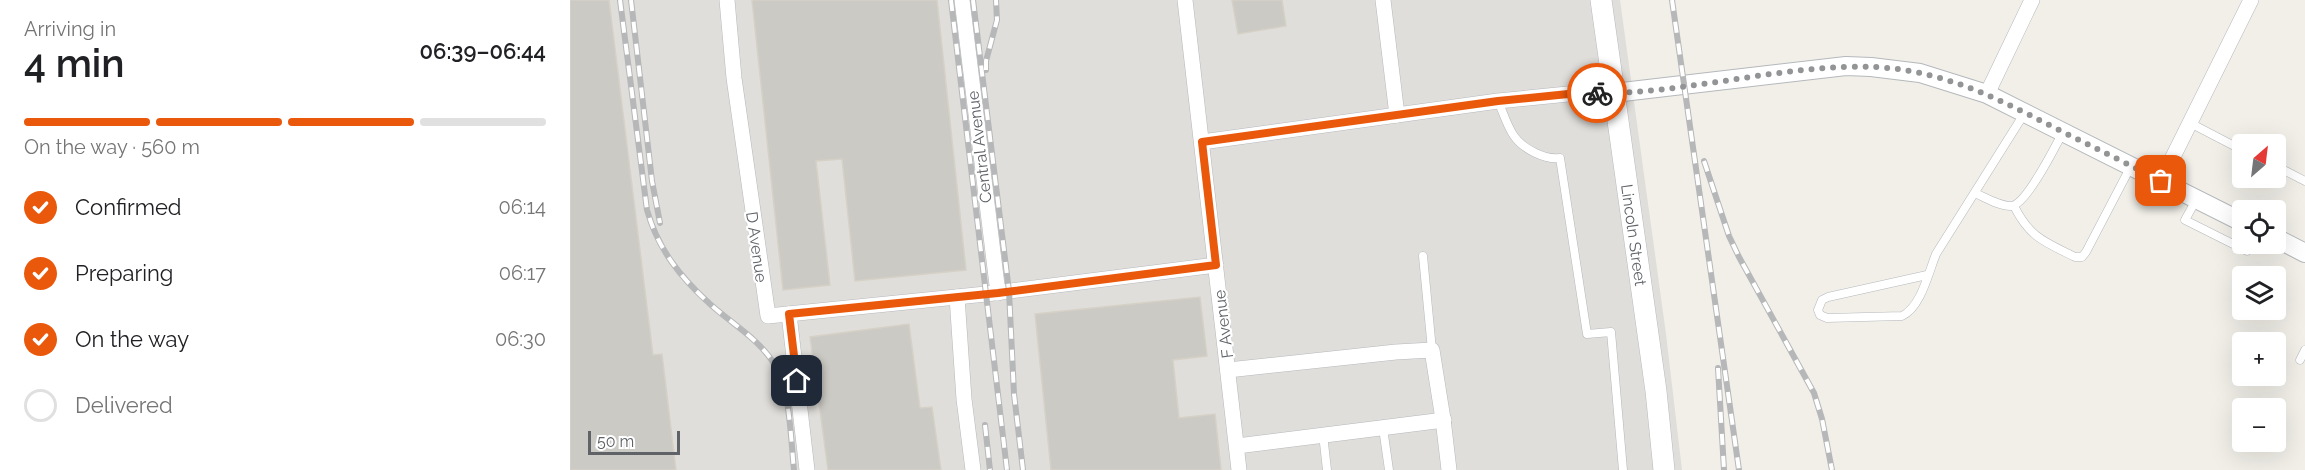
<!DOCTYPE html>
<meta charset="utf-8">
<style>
body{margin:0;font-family:Raleway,sans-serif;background:#f6f6f6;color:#202124;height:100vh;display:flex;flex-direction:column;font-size:22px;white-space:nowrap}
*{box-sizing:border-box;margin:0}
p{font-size:20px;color:#757577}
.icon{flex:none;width:33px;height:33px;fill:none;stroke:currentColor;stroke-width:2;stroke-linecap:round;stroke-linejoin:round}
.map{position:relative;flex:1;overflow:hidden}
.details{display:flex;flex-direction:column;background:#fff;width:570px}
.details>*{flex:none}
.needle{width:39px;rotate:28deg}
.fabs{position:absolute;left:1662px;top:134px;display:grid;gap:12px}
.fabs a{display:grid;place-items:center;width:54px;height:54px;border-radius:6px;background:#fff;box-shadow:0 6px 24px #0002;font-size:30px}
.scale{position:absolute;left:18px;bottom:15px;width:92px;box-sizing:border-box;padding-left:6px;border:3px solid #5f6368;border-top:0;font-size:16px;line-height:21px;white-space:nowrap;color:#5f6368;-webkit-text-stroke:4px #fff;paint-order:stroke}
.pin{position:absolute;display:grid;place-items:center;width:51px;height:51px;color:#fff;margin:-26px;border-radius:12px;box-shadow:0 3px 9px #0006}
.courier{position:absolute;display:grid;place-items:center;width:60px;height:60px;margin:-30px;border:4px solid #ea580c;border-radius:50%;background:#fff;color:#222;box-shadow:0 2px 8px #0007}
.head em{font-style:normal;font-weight:600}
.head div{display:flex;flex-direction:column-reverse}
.head{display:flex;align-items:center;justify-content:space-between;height:102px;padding:0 24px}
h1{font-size:39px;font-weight:600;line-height:45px}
.bar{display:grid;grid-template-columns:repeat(4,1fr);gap:9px 6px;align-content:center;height:72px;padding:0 24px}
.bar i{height:8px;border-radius:4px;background:#e0e0e0}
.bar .on{background:#ea580c}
.bar p{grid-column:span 4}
ol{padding:0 24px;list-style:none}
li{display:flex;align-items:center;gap:18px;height:66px}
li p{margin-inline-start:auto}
li .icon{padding:6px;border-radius:50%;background:#ea580c;color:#fff;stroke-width:4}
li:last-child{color:#757577}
li i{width:33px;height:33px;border:3px solid #e0e0e0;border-radius:50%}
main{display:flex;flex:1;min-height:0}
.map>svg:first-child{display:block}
.industrial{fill:#e0deda}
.building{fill:#cccac5;stroke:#d6d1c6;stroke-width:1.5}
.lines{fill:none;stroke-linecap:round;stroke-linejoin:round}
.service-casing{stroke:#b5b8bc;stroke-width:9}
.minor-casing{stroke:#b5b8bc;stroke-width:16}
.tertiary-casing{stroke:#b5b8bc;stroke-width:20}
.secondary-casing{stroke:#b6babf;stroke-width:22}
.service{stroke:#fff;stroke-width:8}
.minor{stroke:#fff;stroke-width:15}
.tertiary{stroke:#fff;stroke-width:18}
.secondary{stroke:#fff;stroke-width:21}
.rail-casing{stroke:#b6b7b8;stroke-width:6}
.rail{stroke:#fff;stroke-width:4;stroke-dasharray:11;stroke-linecap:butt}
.done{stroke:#929495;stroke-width:6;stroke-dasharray:0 10.8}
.route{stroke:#ea580c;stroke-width:8}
.labels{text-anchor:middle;stroke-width:4.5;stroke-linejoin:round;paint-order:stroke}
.street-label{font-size:16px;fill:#5f6368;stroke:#fff}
</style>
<main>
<section class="details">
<div class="head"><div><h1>4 min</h1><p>Arriving in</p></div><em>06:39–06:44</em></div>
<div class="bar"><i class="on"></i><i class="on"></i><i class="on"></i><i></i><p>On the way · 560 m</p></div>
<ol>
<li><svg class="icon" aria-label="check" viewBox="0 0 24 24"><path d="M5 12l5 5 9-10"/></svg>Confirmed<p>06:14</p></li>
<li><svg class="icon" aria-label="check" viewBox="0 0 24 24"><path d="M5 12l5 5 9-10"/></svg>Preparing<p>06:17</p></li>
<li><svg class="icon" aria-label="check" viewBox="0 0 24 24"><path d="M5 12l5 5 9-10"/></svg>On the way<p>06:30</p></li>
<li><i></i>Delivered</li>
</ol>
</section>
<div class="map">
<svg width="1735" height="470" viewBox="0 0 1735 470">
<rect width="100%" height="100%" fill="#f1efe8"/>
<polygon class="industrial" points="0,0 1050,0 1096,334 1112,470 0,470"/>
<g class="building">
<polygon points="0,0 39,0 83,355 92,354 106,470 0,470"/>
<polygon points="182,0 367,0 396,270 285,281 272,159 246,161 260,285 213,290"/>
<polygon points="662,0 712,0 716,26 668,34"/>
<polygon points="630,297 637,356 603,360 609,418 645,414 651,470 481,470 465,314"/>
<polygon points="339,324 350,408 362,407 371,470 258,470 240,337"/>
</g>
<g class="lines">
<g class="service-casing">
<g id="service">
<path d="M928,101C933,112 937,126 944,136C953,149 975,160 990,158L1017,334L1041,332L1053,470"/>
<polyline points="1620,123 1672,150"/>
<polyline points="1706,166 1735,181"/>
<path d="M1405,193C1416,198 1431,207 1442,206C1457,203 1485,147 1493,132"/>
<polyline points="1626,200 1615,220 1677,251 1681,243"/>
<path d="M1444,206C1460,238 1475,242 1505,257H1512L1516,252L1561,166"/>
<polyline points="853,256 862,350"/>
<path d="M1357,275L1258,297L1252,300L1248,310L1250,315L1257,318L1332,316C1351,307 1358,274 1366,254L1454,114"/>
<polyline points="1730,360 1735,350"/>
<polyline points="813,428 819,470"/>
<polyline points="753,434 757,470"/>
</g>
</g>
<g class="minor-casing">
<g id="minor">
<polyline points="157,0 164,78 198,316 416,294 646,265"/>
<polyline points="392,0 428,293"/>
<polyline points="615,0 669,470"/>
<polyline points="813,0 827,115"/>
<polyline points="1417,94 1462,0"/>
<polyline points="632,142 928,101 1008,93 1044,93"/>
<polyline points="1591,181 1681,0"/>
<polyline points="387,297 394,399 403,470"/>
<polyline points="219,314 237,470"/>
<polyline points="658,370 826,352 862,350 873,419 879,470"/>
<polyline points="667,446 874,420"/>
</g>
</g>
<g class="tertiary-casing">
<g id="tertiary">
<polyline points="1044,93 1276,66 1301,67 1350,73 1417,94 1672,222"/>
<polyline points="1706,238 1735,253"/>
</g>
</g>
<g class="secondary-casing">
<polyline id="secondary" points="1031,0 1086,391 1094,470"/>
</g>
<use href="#service" class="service"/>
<use href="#minor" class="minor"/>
<use href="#tertiary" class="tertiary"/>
<use href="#secondary" class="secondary"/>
<g class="rail-casing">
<g id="rail">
<path d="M50,0L77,210C88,249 110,277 140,304C162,324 191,340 206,367C220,390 221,442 224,470"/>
<polyline points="61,0 82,181 90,223"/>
<polyline points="381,0 437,470"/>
<polyline points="403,0 439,291 444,394 453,470"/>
<polyline points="1102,0 1169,470"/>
<polyline points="416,70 416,61 427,20 426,0"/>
<polyline points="1134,161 1159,236 1169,257 1244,393 1252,419 1262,470"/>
<polyline points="1148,368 1154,470"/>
<polyline points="415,425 420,470"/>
</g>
</g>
<use href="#rail" class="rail"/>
</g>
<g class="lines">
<path class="done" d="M1027,93C1108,94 1192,70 1275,67C1357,63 1415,92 1485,128C1521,146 1556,163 1591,181"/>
<polyline class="route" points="227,381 219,314 428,293 646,265 632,142 928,101 1008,93 1027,93"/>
</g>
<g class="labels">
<g class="street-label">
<text transform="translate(409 147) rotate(-97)" y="6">Central Avenue</text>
<text transform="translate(1064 235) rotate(82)" y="6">Lincoln Street</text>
<text transform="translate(187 247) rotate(82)" y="6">D Avenue</text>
<text transform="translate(653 324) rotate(-97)" y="6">F Avenue</text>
</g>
</g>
</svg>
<div class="fabs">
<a><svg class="needle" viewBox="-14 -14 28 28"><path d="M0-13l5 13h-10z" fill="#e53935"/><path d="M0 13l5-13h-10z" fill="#757577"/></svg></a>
<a><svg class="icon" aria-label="locate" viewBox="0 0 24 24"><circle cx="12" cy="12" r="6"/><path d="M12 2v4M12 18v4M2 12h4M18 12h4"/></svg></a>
<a><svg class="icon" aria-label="layers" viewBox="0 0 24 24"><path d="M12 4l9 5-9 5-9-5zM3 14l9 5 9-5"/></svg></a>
<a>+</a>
<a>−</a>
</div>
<div class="scale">50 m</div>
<div class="pin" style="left:1591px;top:181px;background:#ea580c"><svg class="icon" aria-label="bag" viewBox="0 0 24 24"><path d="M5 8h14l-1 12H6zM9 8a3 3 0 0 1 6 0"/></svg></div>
<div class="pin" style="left:227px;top:381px;background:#1f2937"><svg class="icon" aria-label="home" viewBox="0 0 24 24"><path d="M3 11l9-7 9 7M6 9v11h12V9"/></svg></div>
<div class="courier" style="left:1027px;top:93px"><svg class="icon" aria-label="bike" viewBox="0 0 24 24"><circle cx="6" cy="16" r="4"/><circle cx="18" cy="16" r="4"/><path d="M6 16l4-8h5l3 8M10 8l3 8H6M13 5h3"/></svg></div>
</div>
</main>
